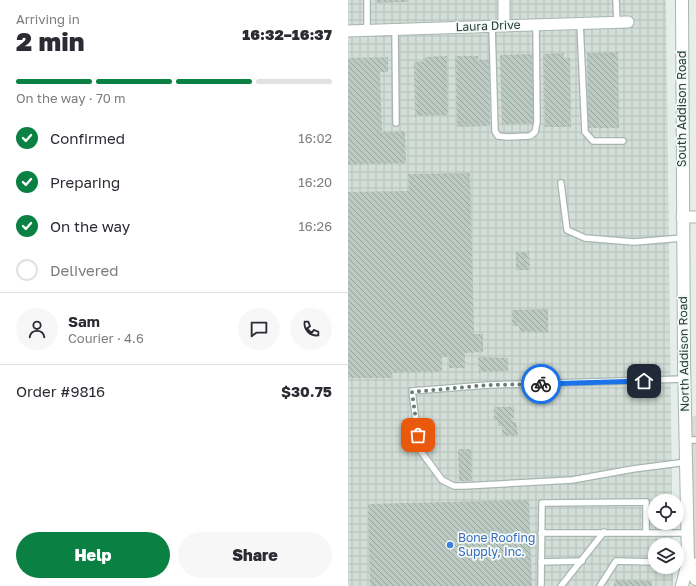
<!DOCTYPE html>
<meta charset="utf-8">
<style>
body{margin:0;font-family:"Golos Text",sans-serif;background:#f7f7f7;color:#2b2b33;height:100vh;display:flex;flex-direction:column;font-size:15px;white-space:nowrap}
*{box-sizing:border-box;margin:0}
p{font-size:13px;color:#7c7c81}
.icon{flex:none;width:22px;height:22px;fill:none;stroke:currentColor;stroke-width:2;stroke-linecap:round;stroke-linejoin:round}
.map{position:relative;flex:1;overflow:hidden}
.details{display:flex;flex-direction:column;background:#fff;width:348px}
.details>*{flex:none}
.fabs{position:absolute;left:300px;top:494px;display:grid;gap:8px}
.fabs a{display:grid;place-items:center;width:36px;height:36px;border-radius:50%;background:#fff;box-shadow:0 2px 6px #0003;font-size:20px}
.pin{position:absolute;display:grid;place-items:center;width:34px;height:34px;color:#fff;margin:-17px;border-radius:8px;box-shadow:0 2px 6px #0006}
.courier{position:absolute;display:grid;place-items:center;width:40px;height:40px;margin:-20px;border:3px solid #1a73e8;border-radius:50%;background:#fff;color:#222;box-shadow:0 1px 5px #0007}
.head em{font-style:normal;font-weight:800}
.head div{display:flex;flex-direction:column-reverse}
.head{display:flex;align-items:center;justify-content:space-between;height:68px;padding:0 16px}
h1{font-size:26px;font-weight:800;line-height:30px}
.bar{display:grid;grid-template-columns:repeat(4,1fr);gap:6px 4px;align-content:center;height:48px;padding:0 16px}
.bar i{height:5px;border-radius:3px;background:#e1e1e2}
.bar .on{background:#0b8043}
.bar p{grid-column:span 4}
.line{display:flex;align-items:center;gap:10px;padding:0 16px;border-top:1px solid #e1e1e2}
.line div{flex:1}
.round{display:grid;place-items:center;flex:none;width:42px;height:42px;border-radius:21px;background:#f7f7f7}
ol{padding:0 16px;list-style:none}
li{display:flex;align-items:center;gap:12px;height:44px}
li p{margin-inline-start:auto}
li .icon{padding:4px;border-radius:50%;background:#0b8043;color:#fff;stroke-width:4}
li:last-child{color:#7c7c81}
li i{width:22px;height:22px;border:2px solid #e1e1e2;border-radius:50%}
.primary-button{display:flex;gap:8px;margin-top:auto;padding:8px 16px}
.primary-button a{flex:1;height:46px;border-radius:24px;background:#0b8043;color:#fff;font-size:16px;font-weight:800;line-height:46px;text-align:center}
.primary-button a+a{background:#f7f7f7;color:#2b2b33}
main{display:flex;flex:1;min-height:0}
.map>svg:first-child{display:block}
.built{fill:#d3ded8}
.industrial{fill:url(#industrial-grid)}
.building{fill:url(#building-back-hatch)}
.lines{fill:none;stroke-linecap:round;stroke-linejoin:round}
.service-casing{stroke:#a7b6b0;stroke-width:8}
.minor-casing{stroke:#a7b6b0;stroke-width:13}
.tertiary-casing{stroke:#a7b6b0;stroke-width:14}
.service{stroke:#fff;stroke-width:5.5}
.minor{stroke:#fff;stroke-width:11}
.tertiary{stroke:#fff;stroke-width:12}
.done{stroke:#687d75;stroke-width:4;stroke-dasharray:0 7.2}
.route{stroke:#1a73e8;stroke-width:5}
.shop-dot{fill:#3f7fe0;stroke:#f5faf7;stroke-width:1.5}
.labels{text-anchor:middle;stroke-width:3.5;stroke-linejoin:round;paint-order:stroke}
.street-label{font-size:12px;fill:#244037;stroke:#f5faf7}
.shop-label{font-size:12px;fill:#366cbe;stroke:#f5faf7;text-anchor:start}
</style>
<main>
<section class="details">
<div class="head"><div><h1>2 min</h1><p>Arriving in</p></div><em>16:32–16:37</em></div>
<div class="bar"><i class="on"></i><i class="on"></i><i class="on"></i><i></i><p>On the way · 70 m</p></div>
<ol>
<li><svg class="icon" aria-label="check" viewBox="0 0 24 24"><path d="M5 12l5 5 9-10"/></svg>Confirmed<p>16:02</p></li>
<li><svg class="icon" aria-label="check" viewBox="0 0 24 24"><path d="M5 12l5 5 9-10"/></svg>Preparing<p>16:20</p></li>
<li><svg class="icon" aria-label="check" viewBox="0 0 24 24"><path d="M5 12l5 5 9-10"/></svg>On the way<p>16:26</p></li>
<li><i></i>Delivered</li>
</ol>
<div class="line" style="height:72px"><a class="round"><svg class="icon" aria-label="person" viewBox="0 0 24 24"><circle cx="12" cy="8" r="4"/><path d="M4 21q1-7 8-7t8 7"/></svg></a><div><b>Sam</b><p>Courier · 4.6</p></div><a class="round"><svg class="icon" aria-label="chat" viewBox="0 0 24 24"><path d="M4 5h16v11H9l-5 4z"/></svg></a><a class="round"><svg class="icon" aria-label="phone" viewBox="0 0 24 24"><path d="M5 4h4l2 5-3 2q2 4 5 5l2-3 5 2v4C11 20 4 13 5 4z"/></svg></a></div>
<div class="line" style="height:52px"><div>Order #9816</div><b>$30.75</b></div>
<div class="primary-button"><a>Help</a><a>Share</a></div>
</section>
<div class="map">
<svg width="348" height="586" viewBox="0 0 348 586">
<defs>
<pattern id="industrial-grid" width="8" height="8" patternUnits="userSpaceOnUse"><rect width="8" height="8" fill="#d3ded8"/><path d="M0 4h8M4 0v8" fill="none" stroke="#b5c0ba"/></pattern>
<pattern id="building-back-hatch" width="6" height="6" patternUnits="userSpaceOnUse"><rect width="6" height="6" fill="#bac9c2"/><path d="M-1 5l2 2M0 0l6 6M5-1l2 2" fill="none" stroke="#97a59e"/></pattern>
</defs>
<rect width="100%" height="100%" fill="#e5eee9"/>
<polygon class="built" points="348,416 348,586 344,586 342,417"/>
<polygon class="industrial" points="0,0 318,0 324,501 307,501 307,523 324,523 325,545 307,545 307,567 325,567 325,586 0,586"/>
<g class="building">
<polygon points="27,0 60,0 60,2 27,3"/>
<polygon points="270,52 271,128 240,128 239,53"/>
<polygon points="216,53 216,58 222,58 223,127 197,127 195,54"/>
<polygon points="185,54 187,124 154,125 152,55"/>
<polygon points="99,56 100,115 67,116 66,62 77,61 77,57"/>
<polygon points="107,56 130,56 130,60 141,60 142,126 109,127"/>
<polygon points="40,57 40,72 32,72 34,132 57,131 58,163 0,165 0,58"/>
<polygon points="122,173 126,334 135,334 135,352 117,353 117,368 101,368 101,357 94,357 94,372 44,373 44,378 0,378 0,192 61,191 60,174"/>
<polygon points="168,252 181,252 182,270 168,270"/>
<polygon points="200,309 200,333 171,332 171,326 164,326 164,310"/>
<polygon points="130,357 160,358 160,371 131,372"/>
<polygon points="146,407 166,407 166,418 164,418 164,422 168,422 170,434 168,436 154,436 154,426 150,426 150,421 146,421"/>
<polygon points="110,449 123,449 124,481 111,481"/>
<polygon points="181,500 184,586 22,586 20,504"/>
<polygon points="267,580 304,581 304,586 266,586"/>
</g>
<g class="lines">
<g class="service-casing">
<g id="service">
<polyline points="19,0 19,30"/>
<polyline points="268,0 269,22"/>
<polyline points="232,23 237,132 245,141 275,141"/>
<polyline points="144,26 147,131 150,136 160,137 182,136 187,132 189,122 188,24"/>
<polyline points="47,29 48,123"/>
<polyline points="213,183 219,230 237,238 286,242 335,238"/>
<polyline points="336,379 140,385 64,391 72,450 94,480 106,486 116,486 224,480 285,469 339,462"/>
<polyline points="338,440 348,440"/>
<polyline points="193,533 340,533"/>
<polyline points="193,562 234,561"/>
<polyline points="329,562 348,561"/>
<polyline points="193,586 194,503 298,502 298,532"/>
<polyline points="213,586 256,532"/>
<polyline points="252,586 268,561 307,562"/>
</g>
</g>
<g class="minor-casing">
<g id="minor">
<polyline points="156,0 156,25"/>
<polyline points="0,31 280,22"/>
<polyline points="334,217 348,217"/>
</g>
</g>
<g class="tertiary-casing">
<g id="tertiary">
<polyline points="334,0 336,361 340,562 334,586"/>
<polyline points="340,562 348,579"/>
</g>
</g>
<use href="#service" class="service"/>
<use href="#minor" class="minor"/>
<use href="#tertiary" class="tertiary"/>
</g>
<g class="lines">
<polyline class="done" points="70,435 64,392 140,385 193,384"/>
<polyline class="route" points="193,384 296,381"/>
</g>
<circle class="shop-dot" cx="102" cy="545" r="4"/>
<g class="labels">
<g class="street-label">
<text transform="translate(140 26) rotate(-2)" y="4">Laura Drive</text>
<text transform="translate(334 109) rotate(-90)" y="4">South Addison Road</text>
<text transform="translate(336 354) rotate(-91)" y="4">North Addison Road</text>
</g>
<g class="shop-label">
<text x="110" y="542">Bone Roofing<tspan x="110" dy="14">Supply, Inc.</tspan></text>
</g>
</g>
</svg>
<div class="fabs">
<a><svg class="icon" aria-label="locate" viewBox="0 0 24 24"><circle cx="12" cy="12" r="6"/><path d="M12 2v4M12 18v4M2 12h4M18 12h4"/></svg></a>
<a><svg class="icon" aria-label="layers" viewBox="0 0 24 24"><path d="M12 4l9 5-9 5-9-5zM3 14l9 5 9-5"/></svg></a>
</div>
<div class="pin" style="left:70px;top:435px;background:#ea580c"><svg class="icon" aria-label="bag" viewBox="0 0 24 24"><path d="M5 8h14l-1 12H6zM9 8a3 3 0 0 1 6 0"/></svg></div>
<div class="pin" style="left:296px;top:381px;background:#1f2937"><svg class="icon" aria-label="home" viewBox="0 0 24 24"><path d="M3 11l9-7 9 7M6 9v11h12V9"/></svg></div>
<div class="courier" style="left:193px;top:384px"><svg class="icon" aria-label="bike" viewBox="0 0 24 24"><circle cx="6" cy="16" r="4"/><circle cx="18" cy="16" r="4"/><path d="M6 16l4-8h5l3 8M10 8l3 8H6M13 5h3"/></svg></div>
</div>
</main>
